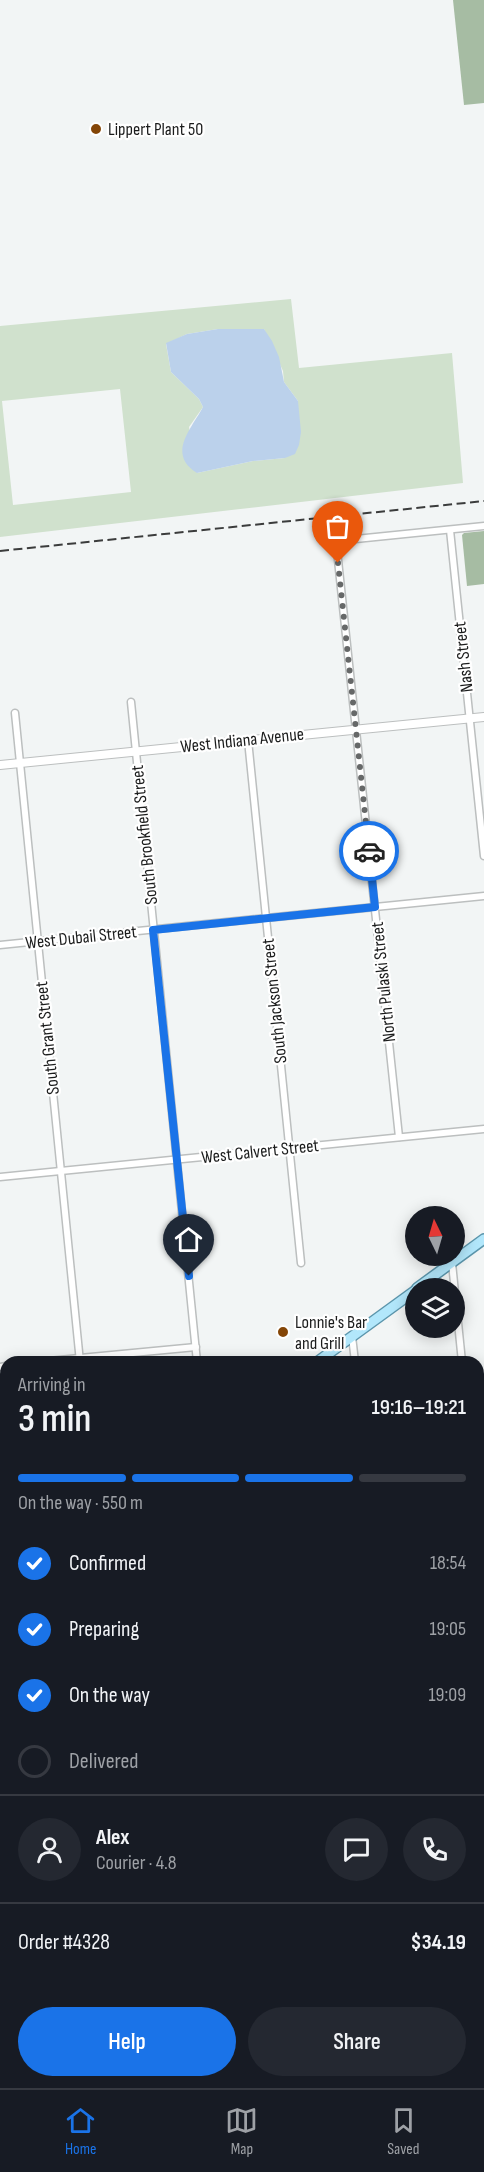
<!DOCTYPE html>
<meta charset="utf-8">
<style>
body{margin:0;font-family:"Sofia Sans Condensed",sans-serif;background:#242831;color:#f1f3f6;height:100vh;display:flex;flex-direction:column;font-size:22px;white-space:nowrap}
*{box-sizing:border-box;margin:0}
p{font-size:20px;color:#9ea1a6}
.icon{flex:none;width:33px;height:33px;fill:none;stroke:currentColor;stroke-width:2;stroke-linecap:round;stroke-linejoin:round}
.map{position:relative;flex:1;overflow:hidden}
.side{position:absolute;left:0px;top:1356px;width:484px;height:732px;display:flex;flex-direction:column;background:#171b24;border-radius:18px 18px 0 0;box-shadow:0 3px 15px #0003}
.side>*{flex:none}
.needle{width:39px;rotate:355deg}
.fabs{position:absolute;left:405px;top:1206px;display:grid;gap:12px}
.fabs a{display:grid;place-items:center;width:60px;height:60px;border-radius:50%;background:#171b24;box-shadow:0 3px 15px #0003;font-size:30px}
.pin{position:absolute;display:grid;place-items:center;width:51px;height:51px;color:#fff;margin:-62px -26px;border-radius:50% 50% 50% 0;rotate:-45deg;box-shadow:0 0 6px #0007}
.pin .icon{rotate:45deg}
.courier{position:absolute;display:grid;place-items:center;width:60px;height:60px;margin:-30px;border:4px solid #1a73e8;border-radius:50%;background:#fff;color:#222;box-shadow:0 2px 8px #0007}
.summary em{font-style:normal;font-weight:600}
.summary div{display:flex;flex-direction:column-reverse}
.summary{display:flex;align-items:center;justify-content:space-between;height:102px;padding:0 18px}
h1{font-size:39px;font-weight:600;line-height:45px}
.bar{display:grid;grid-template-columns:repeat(4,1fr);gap:9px 6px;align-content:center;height:72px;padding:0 18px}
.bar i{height:8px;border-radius:4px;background:#363941}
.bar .selected{background:#1a73e8}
.bar p{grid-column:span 4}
.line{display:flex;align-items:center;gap:15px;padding:0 18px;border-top:2px solid #363941}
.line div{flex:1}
.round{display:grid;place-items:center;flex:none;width:63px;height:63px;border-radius:32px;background:#242831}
ol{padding:0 18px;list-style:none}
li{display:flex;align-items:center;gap:18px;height:66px}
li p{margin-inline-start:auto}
li .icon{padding:6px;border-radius:50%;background:#1a73e8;color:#fff;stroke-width:4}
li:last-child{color:#9ea1a6}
li i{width:33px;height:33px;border:3px solid #363941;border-radius:50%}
.button{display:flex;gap:12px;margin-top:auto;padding:12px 18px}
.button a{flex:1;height:69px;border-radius:36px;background:#1a73e8;color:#fff;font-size:24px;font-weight:600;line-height:69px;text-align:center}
.button a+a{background:#242831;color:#f1f3f6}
.tabs{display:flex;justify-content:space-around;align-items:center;height:84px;border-top:2px solid #363941;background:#171b24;font-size:16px;color:#9ea1a6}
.tabs a{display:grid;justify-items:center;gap:3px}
.tabs .selected{color:#1a73e8}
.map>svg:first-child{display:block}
.green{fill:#d0e1cd;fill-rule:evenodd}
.forest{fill:#a6bca3}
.water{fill:#bbd1eb}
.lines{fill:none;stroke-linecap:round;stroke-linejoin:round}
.minor-casing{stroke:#bcbfbf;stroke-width:9}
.tertiary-casing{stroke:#bcbfbf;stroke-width:10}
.primary-casing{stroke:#5c96ac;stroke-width:12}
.minor{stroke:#fff;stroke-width:6}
.tertiary{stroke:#fff;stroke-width:8}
.primary{stroke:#b2e7fb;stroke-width:9}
.rail{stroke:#3b3c3c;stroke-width:2;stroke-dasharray:9 4.5;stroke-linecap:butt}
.done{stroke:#666868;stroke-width:6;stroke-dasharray:0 10.8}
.route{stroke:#1a73e8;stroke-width:8}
.poi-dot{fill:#844607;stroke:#fff;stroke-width:2}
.labels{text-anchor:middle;stroke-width:4.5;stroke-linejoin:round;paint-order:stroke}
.poi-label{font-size:18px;fill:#1b1c1c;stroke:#fff;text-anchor:start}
.street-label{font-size:18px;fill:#1b1c1c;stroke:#fff}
</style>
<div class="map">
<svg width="484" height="2088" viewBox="0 0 484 2088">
<rect width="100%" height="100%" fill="#f2f5f5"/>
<g class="green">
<path d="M291,299L299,368L452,353L463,483L0,537V326ZM218,329H264L283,371L284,382L298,401L285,458L253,461L197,473L189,427L203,407L199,399L171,372L166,344L187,334ZM120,389L131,492L13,505L2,401Z"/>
<polygon points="6,1507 6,1573 2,1576 0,1508"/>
</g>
<g class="forest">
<polygon points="453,0 484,0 484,103 464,105"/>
<polygon points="484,531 484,584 467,586 462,535 464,533"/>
<polygon points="479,1667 484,1667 484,2088 44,2088 43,2082 478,2082"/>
<polygon points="6,1821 6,1883 0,1884 0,1822"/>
</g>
<path class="water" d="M218,329H264L272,341L279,357L284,382L298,401L301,432L299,445L295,454L285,458L253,461L197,473C166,454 192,428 203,407L199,399L171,372L166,343L187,334Z"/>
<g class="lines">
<g class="minor-casing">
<g id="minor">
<polyline points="450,530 484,856"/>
<polyline points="131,702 197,1362"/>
<polyline points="15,713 80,1362"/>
<polyline points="248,740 301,1263"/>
<polyline points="0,945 484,896"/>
<polyline points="399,1137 336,541 484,526"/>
<polyline points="0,1177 484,1129"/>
<polyline points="452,1263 462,1362"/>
<polyline points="352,1336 355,1362"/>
<polyline points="38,1362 196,1347"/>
<polyline points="0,1367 6,1366"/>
<polyline points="478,1534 484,1589"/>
<polyline points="0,1770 6,1765"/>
<polyline points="0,1931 6,1939"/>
<polyline points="35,2082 36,2088"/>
</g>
</g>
<g class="tertiary-casing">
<g id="tertiary">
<polyline points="0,765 484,717"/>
<polyline points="478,1594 484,1593"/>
<polyline points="0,1640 6,1640"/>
</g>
</g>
<g class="primary-casing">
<g id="primary">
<polyline points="417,1288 484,1239"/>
<polyline points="317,1362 416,1290"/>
<polyline points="0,1584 6,1580"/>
</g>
</g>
<use href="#minor" class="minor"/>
<use href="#tertiary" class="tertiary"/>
<use href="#primary" class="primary"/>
<polyline class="rail" points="0,551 484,501"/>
</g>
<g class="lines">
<polyline class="done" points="338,563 369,851"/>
<polyline class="route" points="189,1276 153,930 375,907 369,851"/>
</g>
<g class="poi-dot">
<circle cx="96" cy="129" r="6"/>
<circle cx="283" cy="1332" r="6"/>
</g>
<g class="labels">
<g class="poi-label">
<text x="108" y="135">Lippert Plant 50</text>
<text x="295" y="1328">Lonnie's Bar<tspan x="295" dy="21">and Grill</tspan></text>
</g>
<g class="street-label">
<text transform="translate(463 657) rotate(-96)" y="6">Nash Street</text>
<text transform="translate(242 740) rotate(-6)" y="6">West Indiana Avenue</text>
<text transform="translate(144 835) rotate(-96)" y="6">South Brookfield Street</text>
<text transform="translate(81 937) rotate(-6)" y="6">West Dubail Street</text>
<text transform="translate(383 982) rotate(-96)" y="6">North Pulaski Street</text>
<text transform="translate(274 1001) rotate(-96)" y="6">South Jackson Street</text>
<text transform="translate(47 1038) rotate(-96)" y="6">South Grant Street</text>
<text transform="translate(260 1151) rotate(-6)" y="6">West Calvert Street</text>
</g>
</g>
</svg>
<div class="fabs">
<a><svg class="needle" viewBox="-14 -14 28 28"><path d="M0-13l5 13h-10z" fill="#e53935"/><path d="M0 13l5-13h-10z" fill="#9ea1a6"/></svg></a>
<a><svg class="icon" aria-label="layers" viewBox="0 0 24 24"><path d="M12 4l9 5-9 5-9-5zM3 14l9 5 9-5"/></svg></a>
</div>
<div class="pin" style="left:338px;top:563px;background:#ea580c"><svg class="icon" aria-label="bag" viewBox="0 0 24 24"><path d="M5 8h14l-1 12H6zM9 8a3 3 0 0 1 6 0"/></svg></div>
<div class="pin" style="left:189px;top:1276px;background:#1f2937"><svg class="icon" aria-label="home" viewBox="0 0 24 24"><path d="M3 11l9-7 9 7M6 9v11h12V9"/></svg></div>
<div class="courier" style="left:369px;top:851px"><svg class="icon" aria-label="car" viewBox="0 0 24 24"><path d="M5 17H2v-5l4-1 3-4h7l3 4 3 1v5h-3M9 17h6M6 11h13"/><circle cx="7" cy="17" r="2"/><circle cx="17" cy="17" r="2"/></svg></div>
<section class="side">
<div class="summary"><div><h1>3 min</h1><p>Arriving in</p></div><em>19:16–19:21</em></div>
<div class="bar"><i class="selected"></i><i class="selected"></i><i class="selected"></i><i></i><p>On the way · 550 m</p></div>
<ol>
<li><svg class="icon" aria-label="check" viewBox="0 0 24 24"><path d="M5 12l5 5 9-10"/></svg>Confirmed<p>18:54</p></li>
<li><svg class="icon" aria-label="check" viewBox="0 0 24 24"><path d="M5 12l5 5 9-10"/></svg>Preparing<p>19:05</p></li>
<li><svg class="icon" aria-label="check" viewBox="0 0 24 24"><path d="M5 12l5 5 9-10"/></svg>On the way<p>19:09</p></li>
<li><i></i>Delivered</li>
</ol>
<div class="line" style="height:108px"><a class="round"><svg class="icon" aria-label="person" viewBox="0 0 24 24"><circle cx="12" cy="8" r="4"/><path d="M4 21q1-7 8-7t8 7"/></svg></a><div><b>Alex</b><p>Courier · 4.8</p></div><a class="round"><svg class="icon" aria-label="chat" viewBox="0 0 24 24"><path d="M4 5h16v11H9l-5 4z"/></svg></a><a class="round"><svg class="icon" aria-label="phone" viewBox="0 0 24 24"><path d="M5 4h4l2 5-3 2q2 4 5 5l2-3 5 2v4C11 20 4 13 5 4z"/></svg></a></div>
<div class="line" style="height:78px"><div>Order #4328</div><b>$34.19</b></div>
<div class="button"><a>Help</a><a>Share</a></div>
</section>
</div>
<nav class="tabs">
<a class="selected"><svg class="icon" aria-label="home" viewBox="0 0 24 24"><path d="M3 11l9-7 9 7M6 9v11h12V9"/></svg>Home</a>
<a><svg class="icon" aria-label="map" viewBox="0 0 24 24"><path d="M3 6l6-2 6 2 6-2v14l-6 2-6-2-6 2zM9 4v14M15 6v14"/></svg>Map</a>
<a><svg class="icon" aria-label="saved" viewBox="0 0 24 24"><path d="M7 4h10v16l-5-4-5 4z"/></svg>Saved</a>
</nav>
